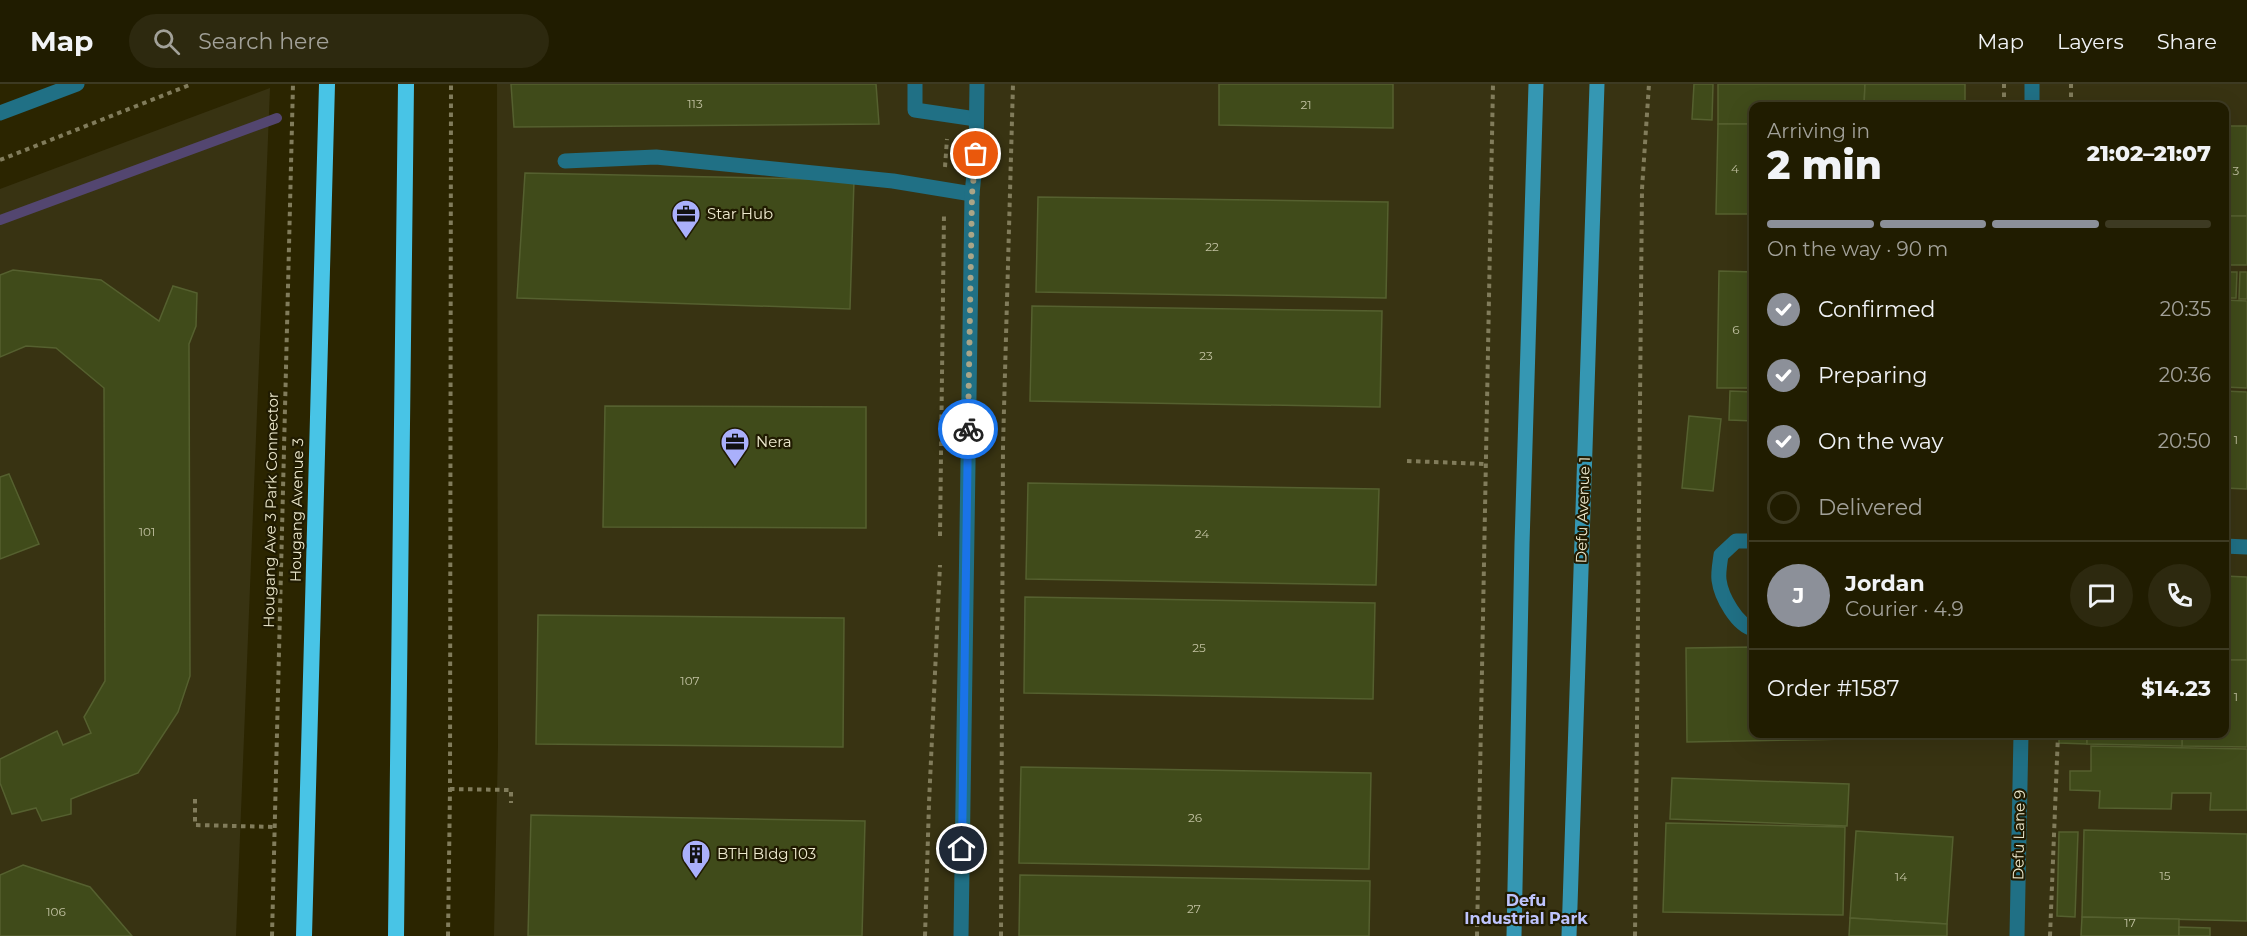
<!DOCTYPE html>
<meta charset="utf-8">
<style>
body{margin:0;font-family:Montserrat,sans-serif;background:#2d290f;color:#f1f3f6;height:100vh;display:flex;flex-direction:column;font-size:22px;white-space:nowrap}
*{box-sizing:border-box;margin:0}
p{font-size:20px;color:#a2a199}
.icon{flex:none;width:33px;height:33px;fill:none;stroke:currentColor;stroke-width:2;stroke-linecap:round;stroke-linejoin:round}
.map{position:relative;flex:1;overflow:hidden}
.details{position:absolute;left:1749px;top:18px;width:480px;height:636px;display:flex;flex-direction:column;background:#201c00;border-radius:12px;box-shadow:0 6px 24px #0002,0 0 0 2px #3d3a22}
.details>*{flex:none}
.pin{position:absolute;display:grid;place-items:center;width:51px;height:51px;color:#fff;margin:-26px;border:3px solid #fff;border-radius:50%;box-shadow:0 2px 6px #0007}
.courier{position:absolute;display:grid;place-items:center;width:60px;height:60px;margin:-30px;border:4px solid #1a73e8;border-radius:50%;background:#fff;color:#222;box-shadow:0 2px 8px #0007}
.overview em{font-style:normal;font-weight:800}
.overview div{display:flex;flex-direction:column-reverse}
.overview{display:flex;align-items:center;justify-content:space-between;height:102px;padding:0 18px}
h1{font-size:39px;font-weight:800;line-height:45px}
.bar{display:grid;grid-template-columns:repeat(4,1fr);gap:9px 6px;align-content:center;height:72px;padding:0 18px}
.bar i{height:8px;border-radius:4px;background:#3d3a22}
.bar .current{background:#8c9099}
.bar p{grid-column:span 4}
.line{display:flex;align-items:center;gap:15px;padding:0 18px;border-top:2px solid #3d3a22}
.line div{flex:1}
.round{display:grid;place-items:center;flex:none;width:63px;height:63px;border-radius:32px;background:#2d290f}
ol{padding:0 18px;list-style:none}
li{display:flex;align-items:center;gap:18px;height:66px}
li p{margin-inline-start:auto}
li .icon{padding:6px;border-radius:50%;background:#8c9099;color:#fff;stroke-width:4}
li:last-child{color:#a2a199}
li i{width:33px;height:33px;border:3px solid #3d3a22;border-radius:50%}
header{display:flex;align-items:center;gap:36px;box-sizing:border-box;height:84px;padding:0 30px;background:#201c00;border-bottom:2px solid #3d3a22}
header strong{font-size:28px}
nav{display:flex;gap:33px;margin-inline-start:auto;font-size:21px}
.search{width:420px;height:54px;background:#2d290f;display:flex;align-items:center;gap:15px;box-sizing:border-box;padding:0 21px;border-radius:33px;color:#a2a199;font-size:22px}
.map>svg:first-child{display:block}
.built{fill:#383312;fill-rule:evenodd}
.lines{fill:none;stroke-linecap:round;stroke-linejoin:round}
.stream{stroke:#534670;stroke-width:10}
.building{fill:#404b1a;stroke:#55602f;stroke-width:1.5}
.path{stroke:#817c5b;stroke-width:4;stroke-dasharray:4.5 4.5;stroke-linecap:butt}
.service{stroke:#207085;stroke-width:15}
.minor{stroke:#207085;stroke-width:15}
.secondary{stroke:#3597b3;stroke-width:15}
.trunk{stroke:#48c4e6;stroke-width:16}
.done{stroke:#aaa587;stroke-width:6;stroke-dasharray:0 10.8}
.route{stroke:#1a73e8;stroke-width:8}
.labels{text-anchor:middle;stroke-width:4.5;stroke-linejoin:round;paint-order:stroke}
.number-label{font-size:12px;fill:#c2c2a2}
.poi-label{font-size:15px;fill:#eeeacf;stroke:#201b01;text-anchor:start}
.street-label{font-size:15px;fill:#eeeacf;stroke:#201b01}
.neighbourhood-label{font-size:16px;font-weight:bold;fill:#bec4fd;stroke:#201b01}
</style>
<header>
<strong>Map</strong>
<div class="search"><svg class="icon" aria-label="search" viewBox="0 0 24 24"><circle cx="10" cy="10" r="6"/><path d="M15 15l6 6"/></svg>Search here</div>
<nav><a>Map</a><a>Layers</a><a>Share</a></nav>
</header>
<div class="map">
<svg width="2247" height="852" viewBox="0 0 2247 852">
<rect width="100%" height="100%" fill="#2b2500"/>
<g class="built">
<path d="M497,0H2247V852H494L498,662ZM1754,22H2224V650H1754Z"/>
<polygon points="270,4 236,852 0,852 0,105"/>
</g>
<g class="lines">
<polyline class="stream" points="0,136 277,34"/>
</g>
<g class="building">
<polygon points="511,0 876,0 879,40 514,43"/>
<polygon points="1219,0 1393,0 1393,44 1219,41"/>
<polygon points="1694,0 1713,0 1712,36 1692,35"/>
<polygon points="1718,0 1865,0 1864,22 1754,22 1754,40 1718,40"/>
<polygon points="1865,0 1965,0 1965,22 1864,22"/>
<polygon points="1718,40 1754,40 1754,130 1716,130"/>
<rect x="2224" y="42" width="23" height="90"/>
<polygon points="525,89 854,96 850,225 517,214"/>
<polygon points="1038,113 1388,118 1386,214 1036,208"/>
<rect x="2224" y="132" width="23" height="49"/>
<polygon points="13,186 101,196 159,237 173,202 197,209 196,242 189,260 190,592 178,628 138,689 71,715 71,730 42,737 36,724 12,730 0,699 0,675 57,647 63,661 91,649 84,633 105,597 104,304 56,264 26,262 0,273 0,191"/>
<polygon points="1719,187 1754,188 1754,304 1717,304"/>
<polygon points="2224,188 2237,188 2236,214 2224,214"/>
<polygon points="2240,188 2247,188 2247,215 2239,215"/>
<polygon points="2224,216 2247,217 2247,304 2224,303"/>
<polygon points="1032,222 1382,227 1380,323 1030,317"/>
<polygon points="1730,307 1754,308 1754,337 1729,336"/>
<polygon points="2224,307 2247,308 2247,405 2224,404"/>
<polygon points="605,322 866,323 866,444 603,443"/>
<polygon points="1689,332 1721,335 1713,407 1682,404"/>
<polygon points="9,390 39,460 0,475 0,393"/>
<polygon points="1028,399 1379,405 1376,501 1026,495"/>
<polygon points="2224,492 2247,493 2247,576 2224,576"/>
<polygon points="1025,513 1375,519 1373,615 1024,609"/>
<polygon points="538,531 844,534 843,663 536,660"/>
<polygon points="1754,563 1754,650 1850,650 1850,655 1687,658 1686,564"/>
<polygon points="2224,576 2247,576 2247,663 2182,662 2182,650 2224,650"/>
<polygon points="1855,650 1947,650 1947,654 1855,655"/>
<rect x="1949" y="650" width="27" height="3"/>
<polygon points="2059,650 2087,650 2087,660 2059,659"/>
<polygon points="2087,650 2182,650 2182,662 2087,660"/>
<polygon points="2091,662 2247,665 2247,726 2210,726 2211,709 2172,709 2171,725 2099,724 2100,707 2070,706 2070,687 2091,687"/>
<polygon points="1021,683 1371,689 1369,785 1019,779"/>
<polygon points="1672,694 1849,700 1847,742 1670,735"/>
<polygon points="531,731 865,737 862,852 528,852"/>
<polygon points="1666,739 1845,743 1843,831 1663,828"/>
<polygon points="2084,746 2247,750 2247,837 2082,833"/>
<polygon points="1856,747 1953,753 1947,840 1850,834"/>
<polygon points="2059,748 2078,748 2075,833 2057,832"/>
<polygon points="23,781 90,803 132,852 0,852 0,791"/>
<polygon points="1020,791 1370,797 1369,852 1019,852"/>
<polygon points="2082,833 2179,835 2179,852 2081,852"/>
<polygon points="1850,834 1947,840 1947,852 1849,852"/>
<polygon points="2179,843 2210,844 2210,852 2179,852"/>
</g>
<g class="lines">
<g class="path">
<polyline points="2004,22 2004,0"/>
<polyline points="2071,22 2071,0"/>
<polyline points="0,76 192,0"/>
<polyline points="945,83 947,55"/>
<polyline points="1407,377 1486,380"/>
<polyline points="940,452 944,130"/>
<polyline points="450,705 511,706 511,719"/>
<polyline points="195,715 195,741 276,743"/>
<polyline points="272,852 293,0"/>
<polyline points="448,852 450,705 451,0"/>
<polyline points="925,852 929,719 940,481"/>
<polyline points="1001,852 1003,361 1013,0"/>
<polyline points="1477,852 1493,0"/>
<polyline points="1635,852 1642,105 1649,0"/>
<polyline points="2050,852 2058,650"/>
</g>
<g class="service">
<polyline points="915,0 915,26 976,35"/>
<polyline points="565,77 656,73 893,97 972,110"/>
<path d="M1754,457H1736L1721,471C1720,479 1718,488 1719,496C1721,512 1737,542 1754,545"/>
<polyline points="2224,462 2247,463"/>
<polyline points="961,852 972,110 976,70 977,0"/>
</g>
<g class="minor">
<polyline points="2032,22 2032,0"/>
<polyline points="0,29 77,0"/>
<polyline points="2017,852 2021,650"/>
</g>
<g class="secondary">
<polyline points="1514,852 1522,460 1536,0"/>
<polyline points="1569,852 1597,0"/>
</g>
<g class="trunk">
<polyline points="304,852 327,0"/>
<polyline points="396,852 406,0"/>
</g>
</g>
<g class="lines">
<polyline class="done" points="968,345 972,110 976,70"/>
<polyline class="route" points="962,765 968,345"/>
</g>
<defs>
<g id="office-pin" transform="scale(1.5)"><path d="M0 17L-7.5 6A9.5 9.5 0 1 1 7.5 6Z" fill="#aab0fb" stroke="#201b01"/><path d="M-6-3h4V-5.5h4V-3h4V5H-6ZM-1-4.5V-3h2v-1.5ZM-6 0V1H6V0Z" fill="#111"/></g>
<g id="building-pin" transform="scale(1.5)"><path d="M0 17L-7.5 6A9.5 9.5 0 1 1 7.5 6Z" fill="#aab0fb" stroke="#201b01"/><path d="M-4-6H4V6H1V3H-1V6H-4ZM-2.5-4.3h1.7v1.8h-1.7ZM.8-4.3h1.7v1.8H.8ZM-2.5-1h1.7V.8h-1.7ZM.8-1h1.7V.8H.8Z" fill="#111"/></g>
</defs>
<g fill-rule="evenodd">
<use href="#office-pin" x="686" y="130"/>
<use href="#office-pin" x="735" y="358"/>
<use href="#building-pin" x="696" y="770"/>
</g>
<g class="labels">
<g class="number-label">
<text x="695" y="24">113</text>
<text x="1306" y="25">21</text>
<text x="1735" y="89">4</text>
<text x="2236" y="91">3</text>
<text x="1212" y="167">22</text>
<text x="1736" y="250">6</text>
<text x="1206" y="276">23</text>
<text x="2236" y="360">1</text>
<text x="147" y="452">101</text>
<text x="1202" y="454">24</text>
<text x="1199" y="568">25</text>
<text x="690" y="601">107</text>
<text x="2236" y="617">1</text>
<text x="1195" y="738">26</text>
<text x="2165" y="796">15</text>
<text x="1901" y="797">14</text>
<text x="1194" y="829">27</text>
<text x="56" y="832">106</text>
<text x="2130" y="843">17</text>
</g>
<g class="poi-label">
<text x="707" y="135">Star Hub</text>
<text x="756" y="363">Nera</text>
<text x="717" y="775">BTH Bldg 103</text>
</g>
<g class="street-label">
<text transform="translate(271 426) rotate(-89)" y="5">Hougang Ave 3 Park Connector</text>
<text transform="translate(297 426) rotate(-89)" y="5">Hougang Avenue 3</text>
<text transform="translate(1583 426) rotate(-88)" y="5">Defu Avenue 1</text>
<text transform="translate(2019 751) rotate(-89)" y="5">Defu Lane 9</text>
</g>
<g class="neighbourhood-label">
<text x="1526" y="822">Defu<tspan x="1526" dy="18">Industrial Park</tspan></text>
</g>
</g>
</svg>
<div class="pin" style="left:976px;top:70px;background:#ea580c"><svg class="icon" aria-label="bag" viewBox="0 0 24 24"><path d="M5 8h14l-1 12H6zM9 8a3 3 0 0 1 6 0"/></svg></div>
<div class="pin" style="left:962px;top:765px;background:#1f2937"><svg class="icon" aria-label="home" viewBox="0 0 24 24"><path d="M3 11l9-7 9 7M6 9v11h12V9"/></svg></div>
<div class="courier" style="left:968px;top:345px"><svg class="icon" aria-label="bike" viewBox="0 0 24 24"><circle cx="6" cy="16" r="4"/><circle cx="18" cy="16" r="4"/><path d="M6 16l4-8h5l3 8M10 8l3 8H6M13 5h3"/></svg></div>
<section class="details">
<div class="overview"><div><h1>2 min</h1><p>Arriving in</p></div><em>21:02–21:07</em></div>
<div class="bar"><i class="current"></i><i class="current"></i><i class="current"></i><i></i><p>On the way · 90 m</p></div>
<ol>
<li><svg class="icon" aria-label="check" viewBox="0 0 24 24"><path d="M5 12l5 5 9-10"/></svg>Confirmed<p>20:35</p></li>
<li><svg class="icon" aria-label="check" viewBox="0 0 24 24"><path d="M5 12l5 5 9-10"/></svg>Preparing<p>20:36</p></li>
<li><svg class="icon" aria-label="check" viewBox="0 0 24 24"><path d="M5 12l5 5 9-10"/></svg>On the way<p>20:50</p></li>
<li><i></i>Delivered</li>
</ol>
<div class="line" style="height:108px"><b class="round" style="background:#8c9099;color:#fff">J</b><div><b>Jordan</b><p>Courier · 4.9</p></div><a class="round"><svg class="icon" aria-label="chat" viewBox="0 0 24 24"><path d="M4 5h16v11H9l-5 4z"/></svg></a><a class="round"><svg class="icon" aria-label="phone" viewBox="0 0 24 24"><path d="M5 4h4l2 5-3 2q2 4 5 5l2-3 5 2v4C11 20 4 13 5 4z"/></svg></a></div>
<div class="line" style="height:78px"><div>Order #1587</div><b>$14.23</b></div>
</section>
</div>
